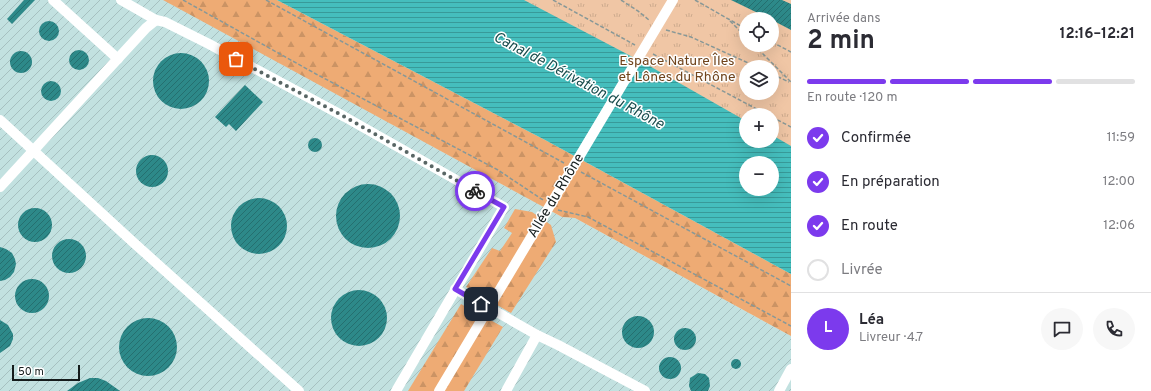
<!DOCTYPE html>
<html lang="fr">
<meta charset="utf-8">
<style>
body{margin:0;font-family:Overpass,sans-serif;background:#f7f7f7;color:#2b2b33;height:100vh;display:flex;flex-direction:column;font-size:15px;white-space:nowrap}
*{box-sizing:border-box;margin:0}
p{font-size:13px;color:#7c7c81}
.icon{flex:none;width:22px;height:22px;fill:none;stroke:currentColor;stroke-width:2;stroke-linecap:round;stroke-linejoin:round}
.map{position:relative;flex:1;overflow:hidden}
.sheet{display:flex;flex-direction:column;background:#fff;width:360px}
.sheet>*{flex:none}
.tools{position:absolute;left:739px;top:12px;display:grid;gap:8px}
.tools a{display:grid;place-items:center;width:40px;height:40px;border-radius:50%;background:#fff;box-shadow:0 4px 16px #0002;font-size:20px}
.scale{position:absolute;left:12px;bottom:10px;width:68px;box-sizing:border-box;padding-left:4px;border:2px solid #151c1c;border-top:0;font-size:11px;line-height:14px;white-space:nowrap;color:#151c1c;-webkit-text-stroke:3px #fff;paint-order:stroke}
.pin{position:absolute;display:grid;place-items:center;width:34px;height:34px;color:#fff;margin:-17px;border-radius:8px;box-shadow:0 2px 6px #0006}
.courier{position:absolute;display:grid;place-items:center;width:40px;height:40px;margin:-20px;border:3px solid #7c3aed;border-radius:50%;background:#fff;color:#222;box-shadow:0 1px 5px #0007}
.headline em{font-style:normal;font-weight:700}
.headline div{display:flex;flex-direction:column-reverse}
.headline{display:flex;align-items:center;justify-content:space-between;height:68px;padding:0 16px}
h1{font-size:26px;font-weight:700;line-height:30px}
.bar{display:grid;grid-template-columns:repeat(4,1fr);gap:6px 4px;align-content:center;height:48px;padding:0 16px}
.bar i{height:5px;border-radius:3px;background:#e1e1e2}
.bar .on{background:#7c3aed}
.bar p{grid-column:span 4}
.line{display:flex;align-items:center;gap:10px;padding:0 16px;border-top:1px solid #e1e1e2}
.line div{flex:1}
.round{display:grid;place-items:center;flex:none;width:42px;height:42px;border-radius:21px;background:#f7f7f7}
ol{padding:0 16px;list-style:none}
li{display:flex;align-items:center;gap:12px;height:44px}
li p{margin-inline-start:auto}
li .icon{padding:4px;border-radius:50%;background:#7c3aed;color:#fff;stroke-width:4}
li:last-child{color:#7c7c81}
li i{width:22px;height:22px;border:2px solid #e1e1e2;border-radius:50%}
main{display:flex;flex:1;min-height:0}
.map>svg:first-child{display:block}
.industrial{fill:url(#industrial-furrows)}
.forest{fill:url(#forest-firs)}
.park{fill:url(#park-tufts);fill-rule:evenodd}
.water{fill:url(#water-rules);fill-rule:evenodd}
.building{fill:url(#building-hatch)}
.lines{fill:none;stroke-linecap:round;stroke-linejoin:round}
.path{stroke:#889897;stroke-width:1.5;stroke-dasharray:4 2;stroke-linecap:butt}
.minor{stroke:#fff;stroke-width:10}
.done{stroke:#596665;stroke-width:4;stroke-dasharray:0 7.2}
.route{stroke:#7c3aed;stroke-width:5}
.labels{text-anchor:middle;stroke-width:3;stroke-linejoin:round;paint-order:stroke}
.park-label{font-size:14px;fill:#70441c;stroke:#fff}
.street-label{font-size:14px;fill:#151c1c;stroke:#fff}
.water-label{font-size:15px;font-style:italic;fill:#194d4d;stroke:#fff}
</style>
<main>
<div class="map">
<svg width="791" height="391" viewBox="0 0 791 391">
<defs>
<pattern id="industrial-furrows" width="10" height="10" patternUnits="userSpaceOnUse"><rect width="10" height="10" fill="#c2e1e0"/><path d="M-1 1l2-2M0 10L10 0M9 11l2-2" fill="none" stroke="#a6c0c0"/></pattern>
<pattern id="forest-firs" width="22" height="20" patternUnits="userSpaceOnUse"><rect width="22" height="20" fill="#eeab74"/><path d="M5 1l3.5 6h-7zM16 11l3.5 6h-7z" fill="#cb9364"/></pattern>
<pattern id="park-tufts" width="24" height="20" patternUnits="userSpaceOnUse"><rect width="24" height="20" fill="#f0c6a5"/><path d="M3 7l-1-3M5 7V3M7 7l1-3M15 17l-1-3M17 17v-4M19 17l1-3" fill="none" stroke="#cdaa8d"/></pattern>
<pattern id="water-rules" width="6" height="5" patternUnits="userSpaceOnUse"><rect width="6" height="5" fill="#45bebd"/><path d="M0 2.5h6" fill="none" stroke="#389a99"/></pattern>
<pattern id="building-hatch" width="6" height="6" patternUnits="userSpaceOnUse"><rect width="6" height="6" fill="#2d8989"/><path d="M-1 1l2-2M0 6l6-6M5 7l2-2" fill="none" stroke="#256f6f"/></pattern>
</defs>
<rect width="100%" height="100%" fill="#d8eeed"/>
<polygon class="industrial" points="0,0 164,0 562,217 575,218 791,336 791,391 0,391"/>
<g class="forest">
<polygon points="163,0 277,0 547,141 791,274 791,336 575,218 562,217"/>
<polygon points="515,209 532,212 551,225 556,242 511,313 466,287 492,248 500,251 512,233 504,228"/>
<polygon points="461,304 503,327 464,391 408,391"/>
</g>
<path class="park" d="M410,0H791V208L772,189V163H746ZM746,19H772V45H746ZM746,67H772V93H746ZM746,115H772V141H746Z"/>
<path class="water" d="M277,0H524L646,64L746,121V141H772V135L791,146V274L547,141ZM746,163H772V189H746Z"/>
<g class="building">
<polygon points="24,0 35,0 12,24 7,19"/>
<polygon points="731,0 782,0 791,4 791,30 772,20 772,19 770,19"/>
<circle cx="49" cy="31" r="10"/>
<circle cx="79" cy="60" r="10"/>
<circle cx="21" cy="62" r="11"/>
<circle cx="181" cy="81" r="28"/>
<circle cx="51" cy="91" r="10"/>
<polygon points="245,85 263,102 236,131 229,124 226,127 215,117"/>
<circle cx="315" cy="145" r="7"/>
<circle cx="152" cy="171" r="16"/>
<circle cx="368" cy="216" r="32"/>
<circle cx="259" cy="226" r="28"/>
<circle cx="35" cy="225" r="17"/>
<circle cx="69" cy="256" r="17"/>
<polygon points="0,247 6,249 12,253 15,259 16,264 14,272 10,277 5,280 0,281"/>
<circle cx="32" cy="296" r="17"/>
<circle cx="359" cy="318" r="28"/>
<circle cx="638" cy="332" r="16"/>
<circle cx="148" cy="347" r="29"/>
<polygon points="0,320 8,325 13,334 13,339 10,346 0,353"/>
<circle cx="685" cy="339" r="11"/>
<circle cx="670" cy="368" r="11"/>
<circle cx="736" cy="364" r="5"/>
<polygon points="698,373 705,374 709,378 710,386 708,391 691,391 689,386 690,378"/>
<polygon points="90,378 98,378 106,381 120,391 67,391 78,383"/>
</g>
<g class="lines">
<g class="path">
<polyline points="183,0 316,74 498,170 543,200"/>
<polyline points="266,0 564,163"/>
<polyline points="553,0 635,45"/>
<polyline points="621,0 638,11 649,20"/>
<polyline points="695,0 746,29"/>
<polyline points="730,21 746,37"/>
<polyline points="666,30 691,37 757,67"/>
<polyline points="772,42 791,52"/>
<polyline points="754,45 791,82"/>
<polyline points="653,54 768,115"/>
<polyline points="772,74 789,82"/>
<polyline points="772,117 791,127"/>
<polyline points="581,172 791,286"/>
<polyline points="558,210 588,217 791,326"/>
</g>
<g class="minor">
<polyline points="53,0 118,59"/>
<polyline points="121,0 156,20"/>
<polyline points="0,120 134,243 299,391"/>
<polyline points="0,187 146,28 156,20 165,22 209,44 345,117 504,207 396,391"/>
<polyline points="455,289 481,304"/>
<polyline points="495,311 537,335 506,391"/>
<polyline points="537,335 558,345 645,391"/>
<polyline points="439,391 673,0"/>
<polyline points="779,391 791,369"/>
</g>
</g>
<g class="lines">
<polyline class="done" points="236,59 345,117 475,191"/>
<polyline class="route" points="475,191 504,207 455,289 481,304"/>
</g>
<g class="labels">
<g class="park-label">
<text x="677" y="65">Espace Nature Îles<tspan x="677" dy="16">et Lônes du Rhône</tspan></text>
</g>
<g class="street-label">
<text transform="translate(555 195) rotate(-59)" y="5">Allée du Rhône</text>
</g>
<g class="water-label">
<text transform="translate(579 80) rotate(28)" y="5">Canal de Dérivation du Rhône</text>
</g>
</g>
</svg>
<div class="tools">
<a><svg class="icon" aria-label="locate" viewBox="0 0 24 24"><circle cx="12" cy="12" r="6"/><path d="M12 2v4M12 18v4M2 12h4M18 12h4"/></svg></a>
<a><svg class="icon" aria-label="layers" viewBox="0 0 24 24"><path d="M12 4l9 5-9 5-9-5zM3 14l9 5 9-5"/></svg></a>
<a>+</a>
<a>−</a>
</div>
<div class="scale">50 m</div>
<div class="pin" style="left:236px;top:59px;background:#ea580c"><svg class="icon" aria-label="bag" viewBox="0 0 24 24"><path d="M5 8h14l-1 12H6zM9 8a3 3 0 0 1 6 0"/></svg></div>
<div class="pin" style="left:481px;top:304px;background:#1f2937"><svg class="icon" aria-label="home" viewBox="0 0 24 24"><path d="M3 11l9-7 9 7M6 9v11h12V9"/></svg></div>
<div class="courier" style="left:475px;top:191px"><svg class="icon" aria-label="bike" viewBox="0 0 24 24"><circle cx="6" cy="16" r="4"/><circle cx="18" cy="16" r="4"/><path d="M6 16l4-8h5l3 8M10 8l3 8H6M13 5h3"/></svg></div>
</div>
<section class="sheet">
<div class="headline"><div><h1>2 min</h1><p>Arrivée dans</p></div><em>12:16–12:21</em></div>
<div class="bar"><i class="on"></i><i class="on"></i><i class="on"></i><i></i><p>En route · 120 m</p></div>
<ol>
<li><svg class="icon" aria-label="check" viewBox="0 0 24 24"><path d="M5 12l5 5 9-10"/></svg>Confirmée<p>11:59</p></li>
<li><svg class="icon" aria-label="check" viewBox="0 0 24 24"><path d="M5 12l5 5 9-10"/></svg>En préparation<p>12:00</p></li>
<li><svg class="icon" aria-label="check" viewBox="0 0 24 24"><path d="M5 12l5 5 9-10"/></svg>En route<p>12:06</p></li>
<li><i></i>Livrée</li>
</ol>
<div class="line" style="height:72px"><b class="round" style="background:#7c3aed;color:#fff">L</b><div><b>Léa</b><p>Livreur · 4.7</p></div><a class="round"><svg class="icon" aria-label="chat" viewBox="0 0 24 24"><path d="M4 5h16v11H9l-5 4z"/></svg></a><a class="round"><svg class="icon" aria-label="phone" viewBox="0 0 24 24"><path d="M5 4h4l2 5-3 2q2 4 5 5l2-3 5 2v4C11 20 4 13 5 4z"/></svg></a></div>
</section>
</main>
